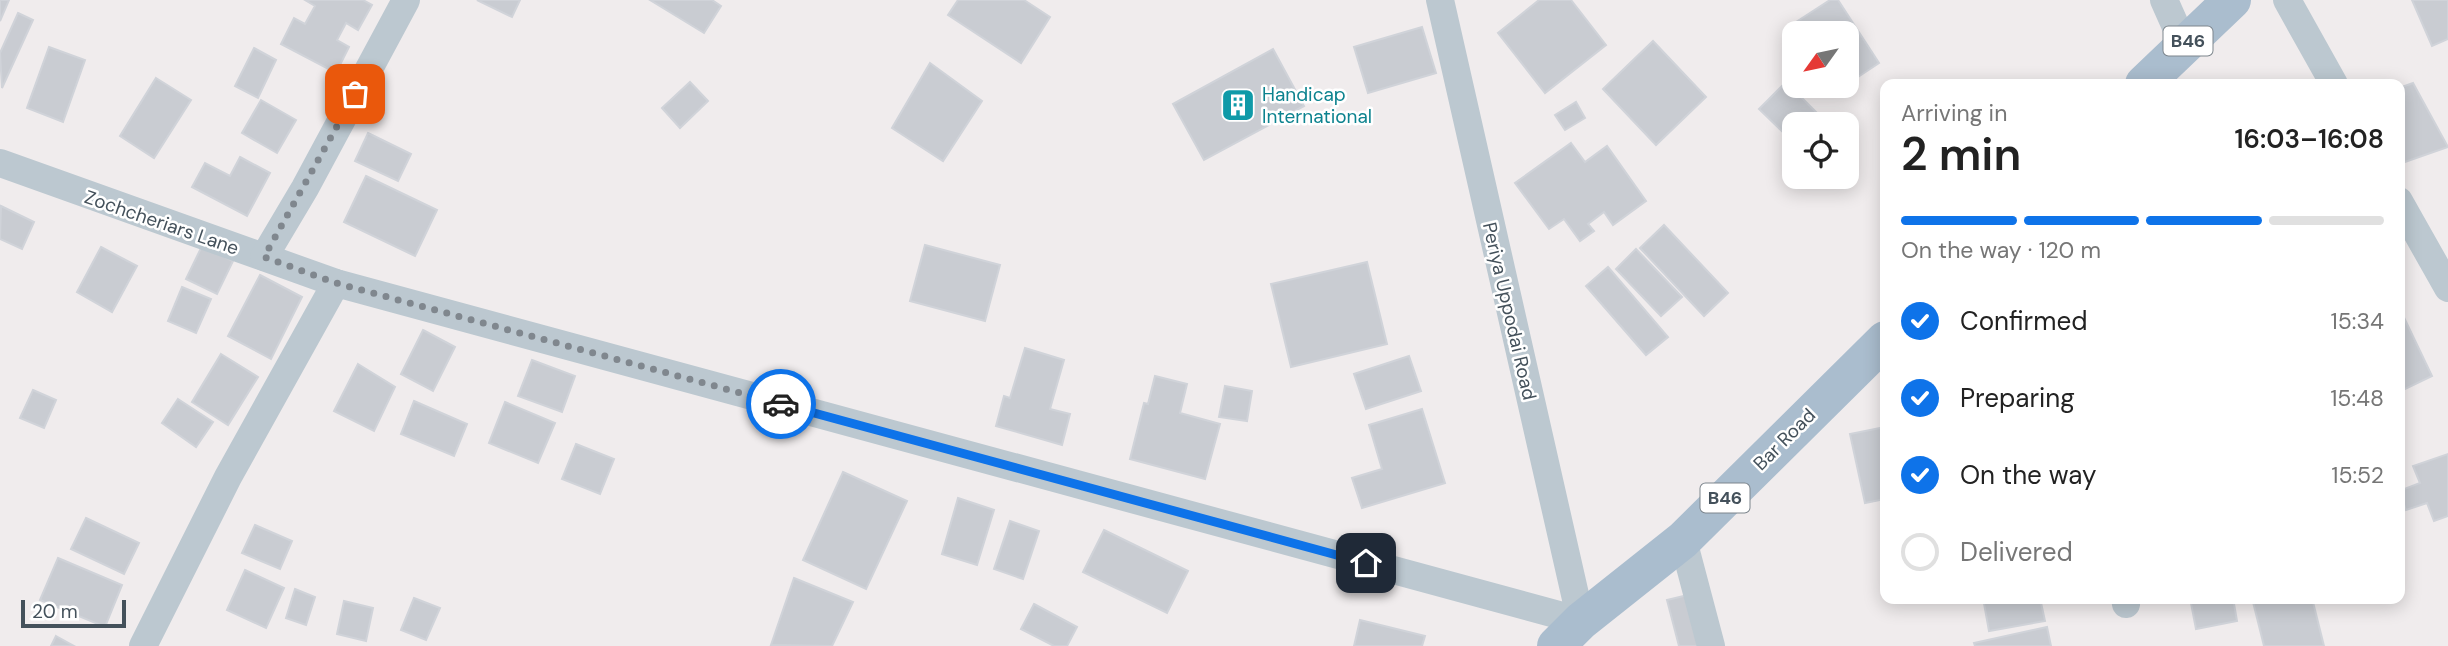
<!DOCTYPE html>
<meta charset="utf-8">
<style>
body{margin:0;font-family:"DM Sans",sans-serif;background:#f6f6f6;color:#222;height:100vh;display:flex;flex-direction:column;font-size:26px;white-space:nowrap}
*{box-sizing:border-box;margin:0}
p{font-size:23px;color:#767676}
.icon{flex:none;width:38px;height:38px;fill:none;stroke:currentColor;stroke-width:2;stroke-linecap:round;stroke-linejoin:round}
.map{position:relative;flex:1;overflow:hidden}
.panel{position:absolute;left:1880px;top:79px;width:525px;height:525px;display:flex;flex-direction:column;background:#fff;border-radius:14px;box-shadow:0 4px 18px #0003}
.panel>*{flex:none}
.needle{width:46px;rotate:237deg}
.tools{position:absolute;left:1782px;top:21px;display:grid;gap:14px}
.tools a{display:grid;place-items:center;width:77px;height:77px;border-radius:14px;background:#fff;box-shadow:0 4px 18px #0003;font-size:35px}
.scale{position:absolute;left:21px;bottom:18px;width:105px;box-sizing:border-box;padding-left:7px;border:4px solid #44515b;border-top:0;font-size:19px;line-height:24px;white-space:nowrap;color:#44515b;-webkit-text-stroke:5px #fff;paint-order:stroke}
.pin{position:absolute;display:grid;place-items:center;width:60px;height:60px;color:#fff;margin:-30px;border-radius:14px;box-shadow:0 4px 10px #0006}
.courier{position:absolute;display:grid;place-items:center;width:70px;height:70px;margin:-35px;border:5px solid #0e73e9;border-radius:50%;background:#fff;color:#222;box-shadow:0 2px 9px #0007}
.summary em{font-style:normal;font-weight:600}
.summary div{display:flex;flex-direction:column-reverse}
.summary{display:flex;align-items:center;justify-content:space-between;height:119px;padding:0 21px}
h1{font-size:46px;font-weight:600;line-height:52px}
.bar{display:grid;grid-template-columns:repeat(4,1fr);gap:10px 7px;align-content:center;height:84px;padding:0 21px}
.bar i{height:9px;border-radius:5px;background:#e0e0e0}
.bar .selected{background:#0e73e9}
.bar p{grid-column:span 4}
ol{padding:0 21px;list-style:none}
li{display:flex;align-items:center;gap:21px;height:77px}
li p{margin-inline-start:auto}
li .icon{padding:7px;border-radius:50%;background:#0e73e9;color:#fff;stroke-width:4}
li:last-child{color:#767676}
li i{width:38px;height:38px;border:4px solid #e0e0e0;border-radius:50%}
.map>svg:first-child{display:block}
.building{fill:#c9ccd2;stroke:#d0d3d9;stroke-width:2}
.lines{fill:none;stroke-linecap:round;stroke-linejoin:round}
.street{stroke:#bcc8d0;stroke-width:28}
.primary{stroke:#aabdce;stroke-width:38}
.done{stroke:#80878e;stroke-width:7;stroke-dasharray:0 12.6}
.route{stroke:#0e73e9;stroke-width:9}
.labels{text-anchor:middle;stroke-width:5;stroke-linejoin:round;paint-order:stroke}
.shield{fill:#fff;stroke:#7c858c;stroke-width:2}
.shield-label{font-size:18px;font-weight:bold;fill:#44515b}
.culture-label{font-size:19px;fill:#0d838f;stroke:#fff;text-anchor:start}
.street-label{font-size:19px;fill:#44515b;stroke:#fff}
</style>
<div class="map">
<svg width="2448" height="646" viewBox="0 0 2448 646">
<rect width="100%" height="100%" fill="#f0eced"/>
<g class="building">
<polygon points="0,0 9,0 0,21"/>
<polygon points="363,0 372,5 358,30 346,23 337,40 349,47 336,73 281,44 294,18 305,24 315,6 305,0"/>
<polygon points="477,0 520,0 512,17"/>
<polygon points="650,0 712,0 721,6 704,33"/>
<polygon points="958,0 1024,0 1050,17 1021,63 948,15"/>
<polygon points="1539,0 1571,0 1606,45 1545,93 1498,33"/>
<polygon points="1830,0 1838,0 1879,63 1846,85 1846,33 1799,33 1793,24"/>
<polygon points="2412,0 2448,0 2448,39 2432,46"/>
<polygon points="18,13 33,20 2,88 0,53"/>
<polygon points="1422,27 1436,73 1368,93 1354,47"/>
<polygon points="1653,41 1706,97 1656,145 1603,89"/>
<polygon points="49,47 85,60 63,122 27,108"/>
<polygon points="254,48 276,60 258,98 235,86"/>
<polygon points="1273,49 1304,106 1204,160 1173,104"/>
<polygon points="930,63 982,101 943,161 892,128"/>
<polygon points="156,78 191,100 154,158 120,136"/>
<polygon points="690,82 708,101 680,128 662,108"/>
<polygon points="1786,82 1828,124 1794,124 1794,143 1759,109"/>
<polygon points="2413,83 2448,147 2399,164 2399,88"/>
<polygon points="261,100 296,120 277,153 242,133"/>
<polygon points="1576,102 1585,118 1565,130 1555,115"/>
<polygon points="368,133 411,154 398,181 355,161"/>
<polygon points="1846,142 1856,151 1846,161"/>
<polygon points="1571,143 1585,162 1607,146 1646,201 1613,225 1604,212 1588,224 1594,231 1580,241 1564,219 1549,229 1515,183"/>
<polygon points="240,157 270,173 247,216 192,187 205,163 230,176"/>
<polygon points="366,176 437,210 415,256 344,222"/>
<polygon points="1,206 34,222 22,249 0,239"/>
<polygon points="1664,225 1728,293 1704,316 1640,248"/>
<polygon points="925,245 1000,265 985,321 910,301"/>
<polygon points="202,246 233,261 217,294 186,279"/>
<polygon points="101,247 137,266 112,312 77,292"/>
<polygon points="1636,249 1682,297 1661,316 1616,269"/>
<polygon points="1367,262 1387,344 1291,367 1271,284"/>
<polygon points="1608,267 1668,337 1646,355 1586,286"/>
<polygon points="260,275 302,297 271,359 228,336"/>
<polygon points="182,287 211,299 196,333 168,321"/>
<polygon points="2399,307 2432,376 2399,392"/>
<polygon points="423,330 455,347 433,391 401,374"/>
<polygon points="1025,348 1064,360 1050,409 1070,414 1062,445 996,426 1004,396 1010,398"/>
<polygon points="221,354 258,377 228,425 192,402"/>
<polygon points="1409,356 1421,391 1366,409 1354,374"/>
<polygon points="532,360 575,376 562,412 518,396"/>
<polygon points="358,364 395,387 374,431 334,411"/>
<polygon points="1155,376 1187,384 1180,413 1220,424 1205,479 1130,459 1144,403 1148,404"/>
<polygon points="1225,386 1252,391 1247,421 1219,417"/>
<polygon points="33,390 56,400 44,428 20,418"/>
<polygon points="178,399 213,422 196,447 162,423"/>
<polygon points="414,401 467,424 454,456 401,434"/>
<polygon points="505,402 555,423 538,463 489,443"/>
<polygon points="1422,409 1445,483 1362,508 1352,478 1382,469 1369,425"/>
<polygon points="1885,427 1885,499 1865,503 1850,434"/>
<polygon points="576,444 614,459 600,494 562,479"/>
<polygon points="2448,454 2448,516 2434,521 2427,503 2406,510 2399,491 2420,483 2413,466"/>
<polygon points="843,472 907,501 866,589 803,560"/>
<polygon points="958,498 994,510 977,565 942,554"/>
<polygon points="86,518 139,543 124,574 71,549"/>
<polygon points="1010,521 1039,531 1023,579 994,569"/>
<polygon points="255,525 292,541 280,569 242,553"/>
<polygon points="1104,530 1188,571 1167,613 1083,572"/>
<polygon points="58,558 122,585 105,627 40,600"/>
<polygon points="245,570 284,588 266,628 227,610"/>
<polygon points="794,578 853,602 832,646 771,645"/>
<polygon points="295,589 315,597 306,625 286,618"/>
<polygon points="1692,594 1706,646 1679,646 1667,600"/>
<polygon points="414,598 440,608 426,640 401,630"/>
<polygon points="1983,598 2040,598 2045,621 1989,631"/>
<polygon points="2190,598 2233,598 2237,621 2196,629"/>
<polygon points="2252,598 2312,598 2324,646 2264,646"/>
<polygon points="344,601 373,608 366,641 337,634"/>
<polygon points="1034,604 1077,627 1067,646 1054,646 1021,629"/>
<polygon points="1360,620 1425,636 1422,646 1354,646"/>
<polygon points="2047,627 2051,646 1975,646 1974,643"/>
<polygon points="56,636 74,646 51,646"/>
</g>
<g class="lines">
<g class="street">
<polyline points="2164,0 2184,45"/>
<polyline points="2287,0 2334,84"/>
<polyline points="0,163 336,283 1581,621 1440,0"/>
<polyline points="2399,201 2448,288"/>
<polyline points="264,257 305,188 406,0"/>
<polyline points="1683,540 1711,646"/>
<polyline points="2125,598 2126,604"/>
<polyline points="143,646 228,477 336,283"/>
</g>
<g class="primary">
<polyline points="2144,84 2232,0"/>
<polyline points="1556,646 1581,621 1683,540 1885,340"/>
</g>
</g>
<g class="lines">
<polyline class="done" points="355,94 264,257 336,283 781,404"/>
<polyline class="route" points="781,404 1366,563"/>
</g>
<defs>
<g id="building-square" transform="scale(1.75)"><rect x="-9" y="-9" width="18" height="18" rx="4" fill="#0f9aa8" stroke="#fff"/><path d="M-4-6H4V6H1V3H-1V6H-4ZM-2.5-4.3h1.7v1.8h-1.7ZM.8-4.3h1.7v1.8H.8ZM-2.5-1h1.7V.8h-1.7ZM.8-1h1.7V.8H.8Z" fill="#fff"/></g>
</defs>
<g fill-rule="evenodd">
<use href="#building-square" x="1238" y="105"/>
</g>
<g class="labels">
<g class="shield">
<rect x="2163.5" y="26.5" width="49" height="29" rx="5"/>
<rect x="1700.5" y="483.5" width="49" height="29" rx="5"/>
</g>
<g class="shield-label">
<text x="2188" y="47">B46</text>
<text x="1725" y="504">B46</text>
</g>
<g class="culture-label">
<text x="1262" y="101">Handicap<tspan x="1262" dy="22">International</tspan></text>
</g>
<g class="street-label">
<text transform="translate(162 222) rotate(19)" y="7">Zochcheriars Lane</text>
<text transform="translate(1510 311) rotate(77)" y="7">Periya Uppodai Road</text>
<text transform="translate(1784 439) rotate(-45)" y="7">Bar Road</text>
</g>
</g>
</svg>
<div class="tools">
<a><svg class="needle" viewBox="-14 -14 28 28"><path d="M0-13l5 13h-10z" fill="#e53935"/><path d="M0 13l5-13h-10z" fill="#767676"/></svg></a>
<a><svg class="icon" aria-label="locate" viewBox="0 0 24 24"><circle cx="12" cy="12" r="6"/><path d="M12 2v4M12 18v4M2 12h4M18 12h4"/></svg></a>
</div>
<div class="scale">20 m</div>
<div class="pin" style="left:355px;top:94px;background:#ea580c"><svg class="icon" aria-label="bag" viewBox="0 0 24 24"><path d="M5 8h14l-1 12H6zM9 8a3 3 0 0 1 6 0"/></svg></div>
<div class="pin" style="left:1366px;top:563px;background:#1f2937"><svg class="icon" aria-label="home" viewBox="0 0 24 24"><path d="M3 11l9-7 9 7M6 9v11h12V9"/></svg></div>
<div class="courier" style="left:781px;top:404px"><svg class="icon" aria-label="car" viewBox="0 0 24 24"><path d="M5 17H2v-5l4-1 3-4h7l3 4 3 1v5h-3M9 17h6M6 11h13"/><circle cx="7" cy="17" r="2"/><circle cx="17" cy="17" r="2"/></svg></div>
<section class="panel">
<div class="summary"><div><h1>2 min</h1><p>Arriving in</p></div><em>16:03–16:08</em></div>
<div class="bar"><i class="selected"></i><i class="selected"></i><i class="selected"></i><i></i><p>On the way · 120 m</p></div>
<ol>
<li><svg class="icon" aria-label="check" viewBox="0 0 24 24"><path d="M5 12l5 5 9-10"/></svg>Confirmed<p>15:34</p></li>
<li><svg class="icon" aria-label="check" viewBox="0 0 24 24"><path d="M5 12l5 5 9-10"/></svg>Preparing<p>15:48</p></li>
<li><svg class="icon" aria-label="check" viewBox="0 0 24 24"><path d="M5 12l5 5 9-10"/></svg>On the way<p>15:52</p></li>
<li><i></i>Delivered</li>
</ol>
</section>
</div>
